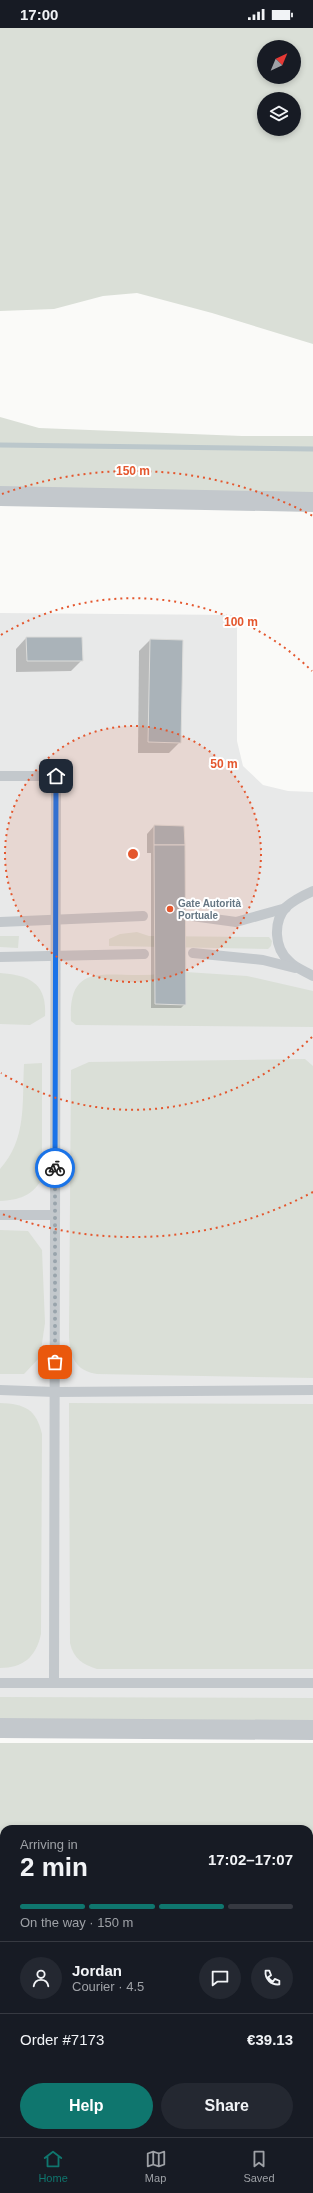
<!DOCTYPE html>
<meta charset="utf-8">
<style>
body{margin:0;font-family:Helvetica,sans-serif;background:#242831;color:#f1f3f6;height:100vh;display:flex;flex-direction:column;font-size:15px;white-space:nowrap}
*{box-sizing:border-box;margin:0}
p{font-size:13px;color:#9ea1a6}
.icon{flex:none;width:22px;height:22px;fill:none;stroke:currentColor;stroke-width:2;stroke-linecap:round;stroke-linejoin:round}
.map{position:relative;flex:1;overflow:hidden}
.details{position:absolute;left:0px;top:1797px;width:313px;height:312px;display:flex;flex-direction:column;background:#171b24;border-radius:12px 12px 0 0;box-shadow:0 2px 6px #0003}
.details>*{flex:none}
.needle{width:26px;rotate:44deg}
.buttons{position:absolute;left:257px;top:12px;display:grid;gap:8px}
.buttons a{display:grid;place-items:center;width:44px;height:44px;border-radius:50%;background:#171b24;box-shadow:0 2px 6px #0003;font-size:20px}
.pin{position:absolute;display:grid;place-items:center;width:34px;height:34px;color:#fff;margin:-17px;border-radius:8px;box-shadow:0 2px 6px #0006}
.courier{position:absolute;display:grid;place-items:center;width:40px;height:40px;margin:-20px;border:3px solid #1a73e8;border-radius:50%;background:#fff;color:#222;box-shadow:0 1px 5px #0007}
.headline em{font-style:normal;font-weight:800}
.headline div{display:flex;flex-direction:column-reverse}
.headline{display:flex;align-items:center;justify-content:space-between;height:68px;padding:0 20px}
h1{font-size:26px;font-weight:800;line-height:30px}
.bar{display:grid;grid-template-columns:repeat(4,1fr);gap:6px 4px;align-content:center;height:48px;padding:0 20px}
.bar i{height:5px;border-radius:3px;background:#363941}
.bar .active{background:#0f766e}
.bar p{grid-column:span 4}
.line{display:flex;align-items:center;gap:10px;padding:0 20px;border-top:1px solid #363941}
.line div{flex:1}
.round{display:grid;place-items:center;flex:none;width:42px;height:42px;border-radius:21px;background:#242831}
.action{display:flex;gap:8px;margin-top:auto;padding:8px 20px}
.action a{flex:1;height:46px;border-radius:24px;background:#0f766e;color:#fff;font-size:16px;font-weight:800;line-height:46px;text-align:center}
.action a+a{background:#242831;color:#f1f3f6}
.status{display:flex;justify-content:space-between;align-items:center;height:28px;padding:0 20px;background:#171b24;direction:ltr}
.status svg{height:11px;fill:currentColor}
.menu{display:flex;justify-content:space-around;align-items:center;height:56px;border-top:1px solid #363941;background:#171b24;font-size:11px;color:#9ea1a6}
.menu a{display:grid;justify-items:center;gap:2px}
.menu .active{color:#0f766e}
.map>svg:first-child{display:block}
.built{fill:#e8e9e9}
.green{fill:#dadfd7;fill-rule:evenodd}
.shadow{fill:#0003}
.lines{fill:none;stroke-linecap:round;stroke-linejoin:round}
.stream{stroke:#bbc7cb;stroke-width:5}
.building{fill:#aab3b9;stroke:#dcdcda}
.service{stroke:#c3c8cc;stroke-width:10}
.minor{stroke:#c3c8cc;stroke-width:20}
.done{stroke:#99a4ac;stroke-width:4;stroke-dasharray:0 7.2}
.route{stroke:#1a73e8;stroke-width:5}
.ring{fill:none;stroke:#e4572e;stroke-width:2;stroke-dasharray:2 4}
.poi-dot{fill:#e4572e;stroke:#fff;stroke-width:1.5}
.labels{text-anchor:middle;stroke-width:4;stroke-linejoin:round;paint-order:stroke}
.poi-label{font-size:10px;font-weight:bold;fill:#657683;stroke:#fff;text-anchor:start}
.centre{fill:#e4572e;stroke:#fff;stroke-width:2}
.ring-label{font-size:12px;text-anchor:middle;font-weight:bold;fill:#e4572e;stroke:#fff;stroke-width:4;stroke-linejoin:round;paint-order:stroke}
</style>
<div class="status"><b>17:00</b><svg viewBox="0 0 49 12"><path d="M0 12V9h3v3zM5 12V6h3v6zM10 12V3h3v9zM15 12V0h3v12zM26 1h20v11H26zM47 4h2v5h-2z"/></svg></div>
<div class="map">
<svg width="313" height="2109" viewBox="0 0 313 2109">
<rect width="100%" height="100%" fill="#fafaf8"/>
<polygon class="built" points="0,585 237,587 237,713 243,738 263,757 288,763 313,764 313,1687 0,1684"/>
<g class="green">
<path d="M0,0H313V316L212,285L137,265L103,268L54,281L0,283ZM264,19H294V49H264ZM264,71H294V101H264Z"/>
<polygon points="0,389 39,400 242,408 313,408 313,465 0,459"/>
<polygon points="137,904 149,908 269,909 272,913 271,918 268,921 109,918 109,911 120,906"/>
<polygon points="0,908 19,908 18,920 0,919"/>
<path d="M186,944L247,948L313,963V999L76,997L71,993C68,938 99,947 139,947C155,947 170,945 186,944Z"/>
<path d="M0,945C29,947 47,955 45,988L30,997L0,996Z"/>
<path d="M305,1031L313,1038V1350L97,1346C75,1343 70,1328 69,1308L71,1042L89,1034Z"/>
<path d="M42,1035V1151C32,1168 19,1172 0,1173V1141C27,1111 22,1075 24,1036Z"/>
<polygon points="0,1202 28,1203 42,1222 45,1295 40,1329 24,1346 0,1346"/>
<path d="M0,1375C25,1376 36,1381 42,1406L41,1606C36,1629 23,1640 0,1640Z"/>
<path d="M69,1375L313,1376V1641H97C83,1637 73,1630 70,1615Z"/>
<polygon points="0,1669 313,1670 313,1694 0,1691"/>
<path d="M0,1715H313V2109H0ZM4,1801H309V2105H4Z"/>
</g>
<g class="shadow">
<polygon points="26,610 82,632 71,643 16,644 16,621"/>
<polygon points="150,612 180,714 169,725 138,725 139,623"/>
<polygon points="154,798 185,976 181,980 151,980 151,825 147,825 147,806"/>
</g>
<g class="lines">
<polyline class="stream" points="0,417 313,421"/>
</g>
<g class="building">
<polygon points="26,609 82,609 83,633 27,633"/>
<polygon points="150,611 183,612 181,715 148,714"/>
<polygon points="154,797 184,798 185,817 154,817"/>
<polygon points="154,817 185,817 186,977 155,976"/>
</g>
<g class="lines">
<g class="service">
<polyline points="0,748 56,748 54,1655"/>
<path d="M313,863C304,867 294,872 286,879C273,894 274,920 289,933C295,940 305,943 313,948"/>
<polyline points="192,888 236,894 286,880"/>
<polyline points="0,894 143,888"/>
<polyline points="193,925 263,932 295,940"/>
<polyline points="0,929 144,926"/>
<polyline points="0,1187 55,1187"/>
<polyline points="0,1362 55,1364 313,1362"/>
<polyline points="0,1655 313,1655"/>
</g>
<g class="minor">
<polyline points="0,468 313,474"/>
<polyline points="0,1700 313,1702"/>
</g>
</g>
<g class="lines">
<polyline class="done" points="55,1334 55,1140"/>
<polyline class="route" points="55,1140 56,748"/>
</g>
<circle cx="133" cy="826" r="128" fill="#e4572e" fill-opacity=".12"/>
<g class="ring">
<circle cx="133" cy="826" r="128"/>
<path d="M312 1009A256 256 0 0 1 1 1045M1 607A256 256 0 0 1 312 643"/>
<path d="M313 1164A383 383 0 0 1 2 1186M2 466A383 383 0 0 1 313 488"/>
</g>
<circle class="poi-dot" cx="170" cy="881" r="4"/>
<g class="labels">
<g class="poi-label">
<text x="178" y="879">Gate Autorità<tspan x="178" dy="12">Portuale</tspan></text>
</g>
</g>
<circle cx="133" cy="826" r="6" class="centre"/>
<g class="ring-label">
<text x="133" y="447">150 m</text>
<text x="241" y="598">100 m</text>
<text x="224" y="740">50 m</text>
</g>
</svg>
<div class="buttons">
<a><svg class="needle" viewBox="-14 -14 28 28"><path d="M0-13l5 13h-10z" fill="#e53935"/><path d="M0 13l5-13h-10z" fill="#9ea1a6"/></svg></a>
<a><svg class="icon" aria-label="layers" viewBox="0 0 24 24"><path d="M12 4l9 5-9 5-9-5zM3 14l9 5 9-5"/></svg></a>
</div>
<div class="pin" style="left:55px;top:1334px;background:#ea580c"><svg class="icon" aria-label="bag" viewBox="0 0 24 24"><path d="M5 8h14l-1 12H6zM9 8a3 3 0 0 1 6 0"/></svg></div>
<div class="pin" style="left:56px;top:748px;background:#1f2937"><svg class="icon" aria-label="home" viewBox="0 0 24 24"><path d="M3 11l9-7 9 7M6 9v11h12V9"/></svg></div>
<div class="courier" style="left:55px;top:1140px"><svg class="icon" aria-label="bike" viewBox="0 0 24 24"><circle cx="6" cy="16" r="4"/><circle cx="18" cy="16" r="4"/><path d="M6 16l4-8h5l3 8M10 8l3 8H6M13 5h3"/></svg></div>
<section class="details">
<div class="headline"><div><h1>2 min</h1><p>Arriving in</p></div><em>17:02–17:07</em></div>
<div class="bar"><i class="active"></i><i class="active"></i><i class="active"></i><i></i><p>On the way · 150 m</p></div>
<div class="line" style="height:72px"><a class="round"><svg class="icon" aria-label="person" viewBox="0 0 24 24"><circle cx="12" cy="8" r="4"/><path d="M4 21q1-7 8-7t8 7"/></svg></a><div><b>Jordan</b><p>Courier · 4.5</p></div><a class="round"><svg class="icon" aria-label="chat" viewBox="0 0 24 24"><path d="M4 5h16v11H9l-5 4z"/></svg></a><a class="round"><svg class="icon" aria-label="phone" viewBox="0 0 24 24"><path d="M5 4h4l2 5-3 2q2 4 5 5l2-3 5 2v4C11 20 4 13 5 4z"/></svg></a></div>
<div class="line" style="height:52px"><div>Order #7173</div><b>€39.13</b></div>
<div class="action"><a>Help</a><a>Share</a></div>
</section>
</div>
<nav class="menu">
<a class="active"><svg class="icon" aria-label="home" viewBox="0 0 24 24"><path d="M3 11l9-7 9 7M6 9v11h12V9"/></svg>Home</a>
<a><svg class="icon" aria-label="map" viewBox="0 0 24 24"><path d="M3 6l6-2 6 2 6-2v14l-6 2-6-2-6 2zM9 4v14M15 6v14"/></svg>Map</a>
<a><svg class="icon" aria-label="saved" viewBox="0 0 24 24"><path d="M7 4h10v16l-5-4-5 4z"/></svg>Saved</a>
</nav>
